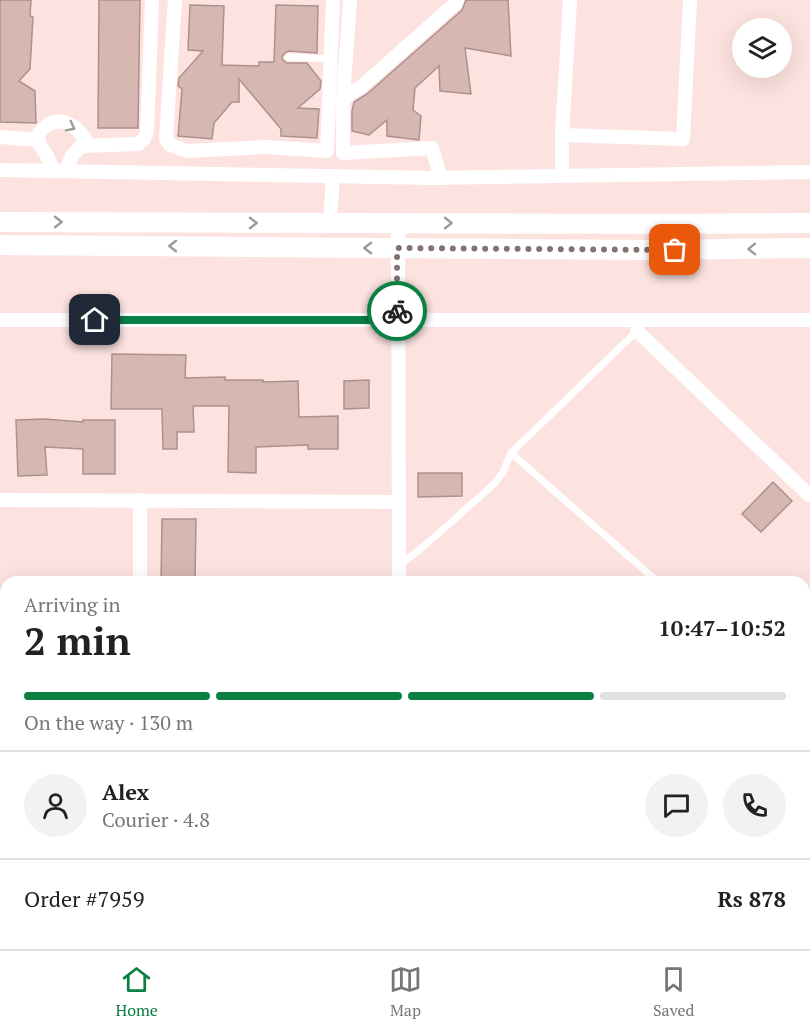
<!DOCTYPE html>
<meta charset="utf-8">
<style>
body{margin:0;font-family:"PT Serif",serif;background:#f2f2f2;color:#222;height:100vh;display:flex;flex-direction:column;font-size:22px;white-space:nowrap}
*{box-sizing:border-box;margin:0}
p{font-size:20px;color:#767676}
.icon{flex:none;width:33px;height:33px;fill:none;stroke:currentColor;stroke-width:2;stroke-linecap:round;stroke-linejoin:round}
.map{position:relative;flex:1;overflow:hidden}
.panel{position:absolute;left:0px;top:576px;width:810px;height:374px;display:flex;flex-direction:column;background:#fff;border-radius:18px 18px 0 0;box-shadow:0 6px 24px #0002}
.panel>*{flex:none}
.tools{position:absolute;left:732px;top:18px;display:grid;gap:12px}
.tools a{display:grid;place-items:center;width:60px;height:60px;border-radius:50%;background:#fff;box-shadow:0 6px 24px #0002;font-size:30px}
.pin{position:absolute;display:grid;place-items:center;width:51px;height:51px;color:#fff;margin:-26px;border-radius:12px;box-shadow:0 3px 9px #0006}
.courier{position:absolute;display:grid;place-items:center;width:60px;height:60px;margin:-30px;border:4px solid #0b8043;border-radius:50%;background:#fff;color:#222;box-shadow:0 2px 8px #0007}
.summary em{font-style:normal;font-weight:600}
.summary div{display:flex;flex-direction:column-reverse}
.summary{display:flex;align-items:center;justify-content:space-between;height:102px;padding:0 24px}
h1{font-size:39px;font-weight:600;line-height:45px}
.bar{display:grid;grid-template-columns:repeat(4,1fr);gap:9px 6px;align-content:center;height:72px;padding:0 24px}
.bar i{height:8px;border-radius:4px;background:#e0e0e0}
.bar .current{background:#0b8043}
.bar p{grid-column:span 4}
.line{display:flex;align-items:center;gap:15px;padding:0 24px;border-top:2px solid #e0e0e0}
.line div{flex:1}
.round{display:grid;place-items:center;flex:none;width:63px;height:63px;border-radius:32px;background:#f2f2f2}
.tab-bar{display:flex;justify-content:space-around;align-items:center;height:84px;border-top:2px solid #e0e0e0;background:#fff;font-size:16px;color:#767676}
.tab-bar a{display:grid;justify-items:center;gap:3px}
.tab-bar .current{color:#0b8043}
.map>svg:first-child{display:block}
.building{fill:#d6b7b2;stroke:#ae908c;stroke-width:1.5}
.lines{fill:none;stroke-linecap:round;stroke-linejoin:round}
.lane{stroke:#fff;stroke-width:7}
.street{stroke:#fff;stroke-width:14}
.secondary{stroke:#fff;stroke-width:20}
.oneway{stroke:#a09a9a}
.done{stroke:#837370;stroke-width:6;stroke-dasharray:0 10.8}
.route{stroke:#0b8043;stroke-width:8}
</style>
<div class="map">
<svg width="810" height="949" viewBox="0 0 810 949">
<rect width="100%" height="100%" fill="#fde3df"/>
<g class="building">
<polygon points="0,0 31,0 30,16 33,17 30,69 19,81 35,91 36,123 0,122"/>
<polygon points="99,0 140,0 138,128 98,128"/>
<polygon points="466,0 508,0 511,56 465,48 471,94 440,91 439,66 415,88 413,110 421,116 419,140 387,136 387,120 369,135 352,131 352,111 354,102 367,94 462,10"/>
<polygon points="190,5 224,6 222,65 259,66 259,62 274,62 276,5 318,6 317,53 288,51 284,54 282,57 283,60 287,63 307,63 321,81 320,89 298,108 319,109 317,138 281,136 281,129 239,79 239,102 232,102 214,123 212,139 178,136 182,89 178,86 179,78 203,51 188,50"/>
<polygon points="112,354 186,355 185,378 225,377 225,380 263,380 263,382 298,381 299,417 338,416 338,449 308,449 308,445 256,447 256,473 228,472 229,406 193,406 194,432 177,432 177,449 163,449 162,409 111,409"/>
<polygon points="369,380 369,408 344,409 344,381"/>
<polygon points="44,419 83,422 83,420 115,420 115,474 83,474 83,449 45,447 47,475 18,476 16,420"/>
<polygon points="418,473 462,473 462,496 418,497"/>
<polygon points="773,482 792,501 761,532 742,514"/>
<polygon points="162,519 196,519 195,582 161,582"/>
</g>
<g class="lines">
<g class="lane">
<polyline points="288,57 331,59"/>
<polyline points="638,330 511,453 658,582"/>
<polyline points="400,565 430,541 495,483 503,472 511,453"/>
<polyline points="804,709 810,713"/>
</g>
<g class="street">
<polyline points="175,0 166,138 170,145 186,151 266,147 327,151 333,0"/>
<polyline points="350,0 343,98 343,153 432,148 441,178"/>
<polyline points="343,98 361,87 456,3 457,0"/>
<polyline points="562,135 683,139 690,0"/>
<polyline points="0,137 38,140"/>
<polyline points="81,146 138,144 144,139 147,132 152,0"/>
<polyline points="0,170 432,178 810,172"/>
<path d="M53,171C52,167 50,162 48,158C45,151 38,145 38,137C39,132 42,129 46,126C60,115 77,126 85,139L81,146L72,156L65,171"/>
<polyline points="562,176 562,135 570,0"/>
<polyline points="330,223 333,176"/>
<polyline points="398,223 399,582"/>
<polyline points="0,320 810,320"/>
<polyline points="637,331 809,495"/>
<polyline points="0,500 398,502"/>
<polyline points="140,582 140,500"/>
<polyline points="804,657 810,649"/>
<polyline points="804,917 810,907"/>
<polyline points="691,944 698,949"/>
<polyline points="75,949 77,944"/>
<polyline points="786,949 789,944"/>
</g>
<g class="secondary">
<polyline points="0,222 657,224 810,223"/>
<polyline points="0,245 653,250 810,248"/>
</g>
</g>
<defs><path id="oneway-chevron" d="M-2-3.5L2.5 0L-2 3.5" fill="none" stroke-width="1.6" stroke-linecap="round" stroke-linejoin="round" transform="scale(1.5)"/></defs>
<g class="oneway">
<use href="#oneway-chevron" transform="translate(71 127) rotate(27)"/>
<use href="#oneway-chevron" transform="translate(58 222)"/>
<use href="#oneway-chevron" transform="translate(253 223)"/>
<use href="#oneway-chevron" transform="translate(448 223)"/>
<use href="#oneway-chevron" transform="translate(173 246) rotate(-180)"/>
<use href="#oneway-chevron" transform="translate(368 248) rotate(-180)"/>
<use href="#oneway-chevron" transform="translate(752 249) rotate(179)"/>
</g>
<g class="lines">
<polyline class="done" points="397,311 397,248 675,250"/>
<polyline class="route" points="95,320 398,320 397,311"/>
</g>
</svg>
<div class="tools">
<a><svg class="icon" aria-label="layers" viewBox="0 0 24 24"><path d="M12 4l9 5-9 5-9-5zM3 14l9 5 9-5"/></svg></a>
</div>
<div class="pin" style="left:675px;top:250px;background:#ea580c"><svg class="icon" aria-label="bag" viewBox="0 0 24 24"><path d="M5 8h14l-1 12H6zM9 8a3 3 0 0 1 6 0"/></svg></div>
<div class="pin" style="left:95px;top:320px;background:#1f2937"><svg class="icon" aria-label="home" viewBox="0 0 24 24"><path d="M3 11l9-7 9 7M6 9v11h12V9"/></svg></div>
<div class="courier" style="left:397px;top:311px"><svg class="icon" aria-label="bike" viewBox="0 0 24 24"><circle cx="6" cy="16" r="4"/><circle cx="18" cy="16" r="4"/><path d="M6 16l4-8h5l3 8M10 8l3 8H6M13 5h3"/></svg></div>
<section class="panel">
<div class="summary"><div><h1>2 min</h1><p>Arriving in</p></div><em>10:47–10:52</em></div>
<div class="bar"><i class="current"></i><i class="current"></i><i class="current"></i><i></i><p>On the way · 130 m</p></div>
<div class="line" style="height:108px"><a class="round"><svg class="icon" aria-label="person" viewBox="0 0 24 24"><circle cx="12" cy="8" r="4"/><path d="M4 21q1-7 8-7t8 7"/></svg></a><div><b>Alex</b><p>Courier · 4.8</p></div><a class="round"><svg class="icon" aria-label="chat" viewBox="0 0 24 24"><path d="M4 5h16v11H9l-5 4z"/></svg></a><a class="round"><svg class="icon" aria-label="phone" viewBox="0 0 24 24"><path d="M5 4h4l2 5-3 2q2 4 5 5l2-3 5 2v4C11 20 4 13 5 4z"/></svg></a></div>
<div class="line" style="height:78px"><div>Order #7959</div><b>Rs 878</b></div>
</section>
</div>
<nav class="tab-bar">
<a class="current"><svg class="icon" aria-label="home" viewBox="0 0 24 24"><path d="M3 11l9-7 9 7M6 9v11h12V9"/></svg>Home</a>
<a><svg class="icon" aria-label="map" viewBox="0 0 24 24"><path d="M3 6l6-2 6 2 6-2v14l-6 2-6-2-6 2zM9 4v14M15 6v14"/></svg>Map</a>
<a><svg class="icon" aria-label="saved" viewBox="0 0 24 24"><path d="M7 4h10v16l-5-4-5 4z"/></svg>Saved</a>
</nav>
